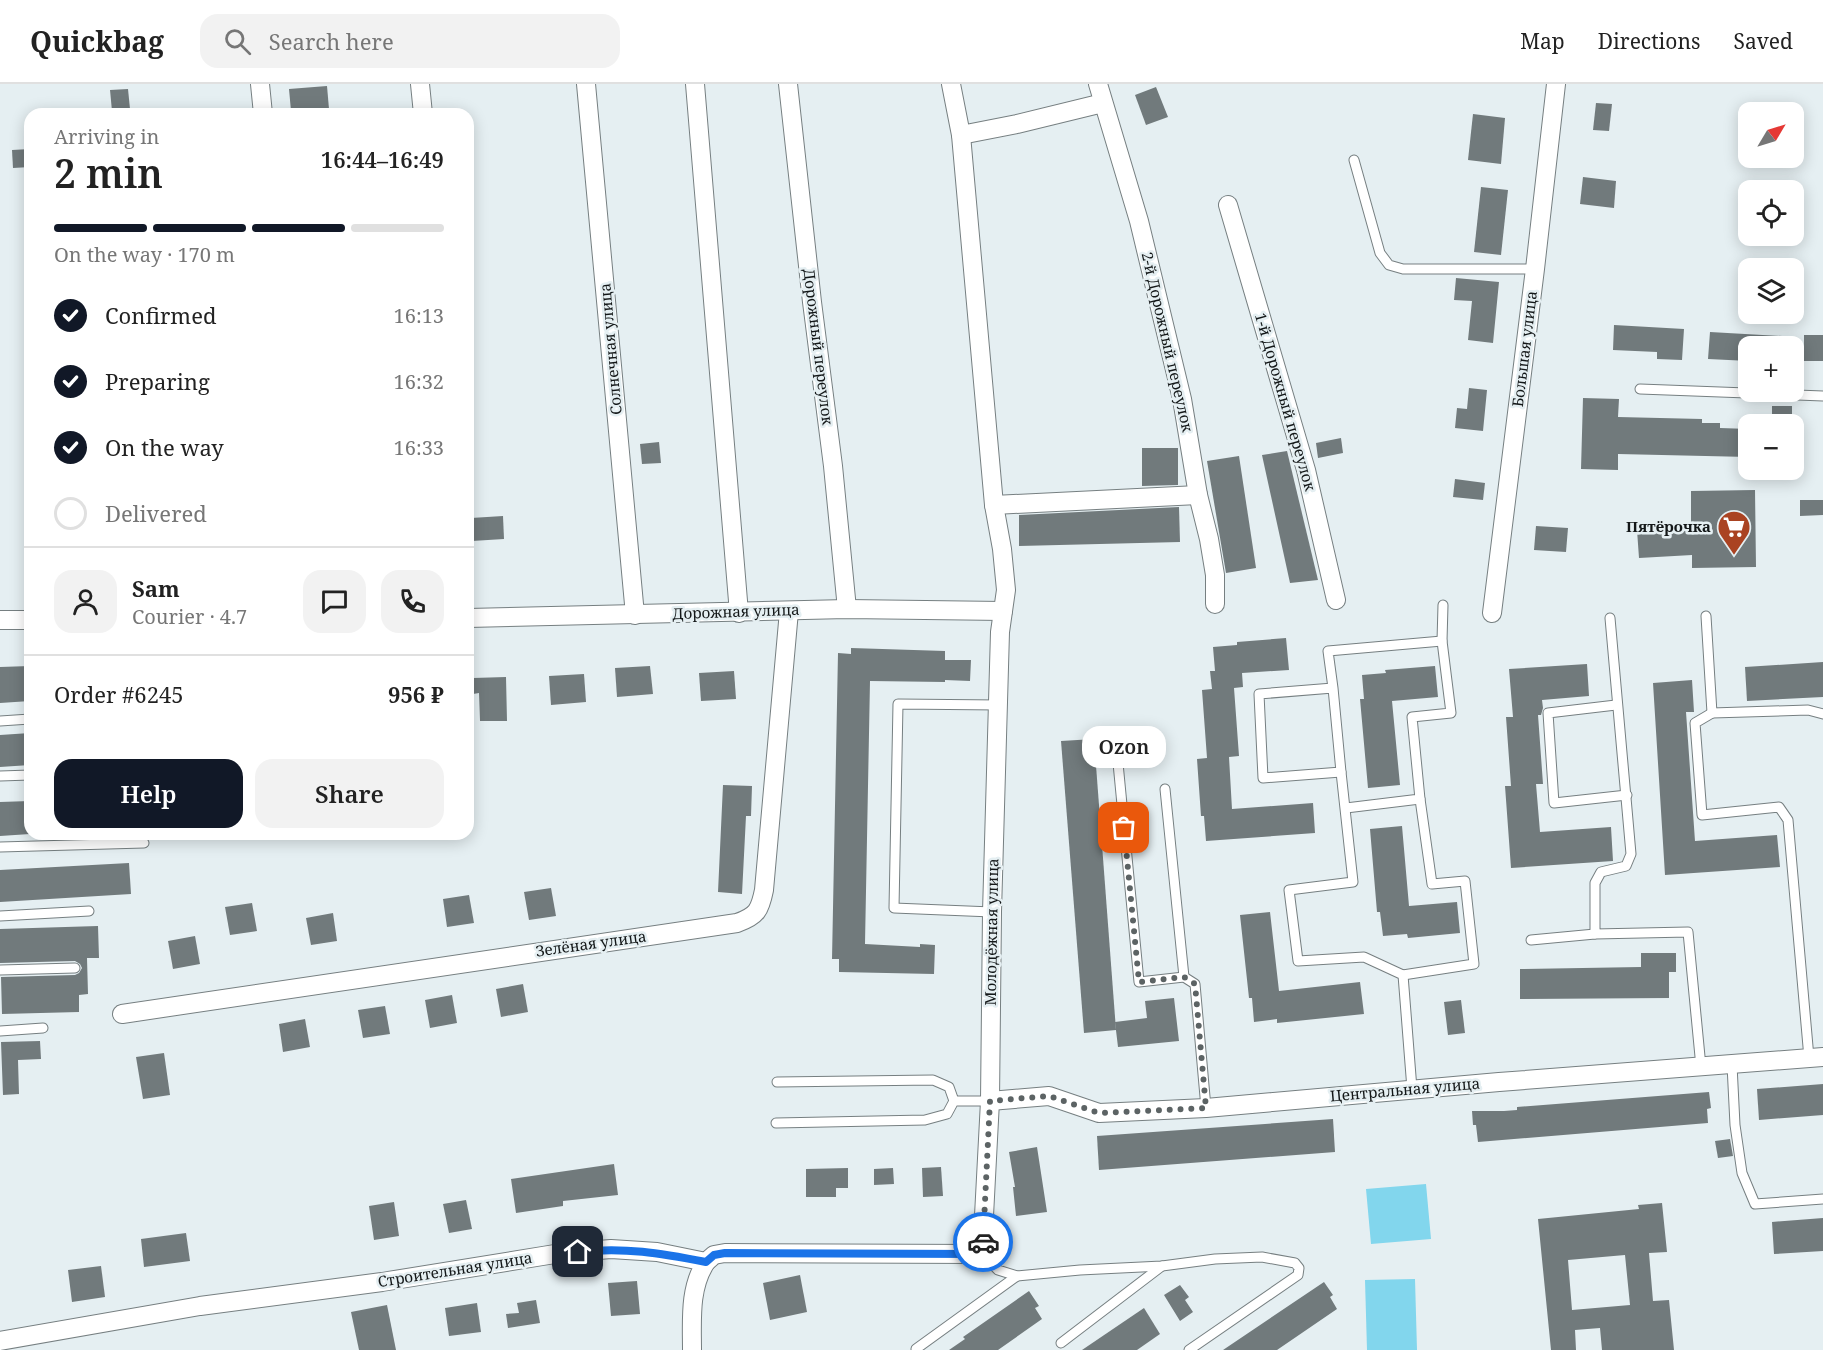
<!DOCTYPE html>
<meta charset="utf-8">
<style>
body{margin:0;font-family:"Noto Serif",serif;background:#f2f2f2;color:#222;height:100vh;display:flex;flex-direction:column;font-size:22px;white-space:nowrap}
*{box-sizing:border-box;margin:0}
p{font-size:20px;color:#767676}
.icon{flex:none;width:33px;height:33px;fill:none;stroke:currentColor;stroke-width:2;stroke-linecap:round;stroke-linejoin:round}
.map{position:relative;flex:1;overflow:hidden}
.side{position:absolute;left:24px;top:24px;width:450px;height:732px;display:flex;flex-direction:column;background:#fff;border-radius:18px;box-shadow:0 3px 15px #0003}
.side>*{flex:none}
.needle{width:39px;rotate:52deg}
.fabs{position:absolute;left:1738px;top:18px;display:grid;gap:12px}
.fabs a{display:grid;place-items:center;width:66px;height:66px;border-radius:12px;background:#fff;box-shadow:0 3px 15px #0003;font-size:30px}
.pin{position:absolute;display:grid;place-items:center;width:51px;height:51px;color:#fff;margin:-26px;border-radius:12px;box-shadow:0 3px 9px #0006}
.courier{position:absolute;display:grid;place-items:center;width:60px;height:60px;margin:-30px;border:4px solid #1a73e8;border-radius:50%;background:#fff;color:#222;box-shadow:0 2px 8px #0007}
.bubble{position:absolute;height:42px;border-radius:18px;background:#fff;box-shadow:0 3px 15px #0003;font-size:20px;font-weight:600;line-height:42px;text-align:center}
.headline em{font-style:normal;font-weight:600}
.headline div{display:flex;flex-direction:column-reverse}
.headline{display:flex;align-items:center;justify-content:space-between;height:102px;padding:0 30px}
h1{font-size:39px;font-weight:600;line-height:45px}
.bar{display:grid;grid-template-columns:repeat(4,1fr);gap:9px 6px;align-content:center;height:72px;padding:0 30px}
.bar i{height:8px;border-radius:4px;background:#e0e0e0}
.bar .on{background:#111827}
.bar p{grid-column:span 4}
.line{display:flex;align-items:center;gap:15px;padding:0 30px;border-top:2px solid #e0e0e0}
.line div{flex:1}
.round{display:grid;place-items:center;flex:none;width:63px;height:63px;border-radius:18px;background:#f2f2f2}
ol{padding:0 30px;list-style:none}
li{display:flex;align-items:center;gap:18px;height:66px}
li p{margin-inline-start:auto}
li .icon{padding:6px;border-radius:50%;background:#111827;color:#fff;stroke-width:4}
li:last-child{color:#767676}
li i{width:33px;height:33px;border:3px solid #e0e0e0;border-radius:50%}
.primary-button{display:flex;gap:12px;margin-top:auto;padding:12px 30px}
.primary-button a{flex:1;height:69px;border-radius:18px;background:#111827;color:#fff;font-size:24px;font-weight:600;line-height:69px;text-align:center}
.primary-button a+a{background:#f2f2f2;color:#222}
header{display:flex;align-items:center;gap:36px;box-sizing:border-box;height:84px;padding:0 30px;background:#fff;border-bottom:2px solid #e0e0e0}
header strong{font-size:28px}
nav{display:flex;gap:33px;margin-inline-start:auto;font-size:21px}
.search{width:420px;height:54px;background:#f2f2f2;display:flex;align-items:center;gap:15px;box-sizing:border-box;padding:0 21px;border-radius:18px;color:#767676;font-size:22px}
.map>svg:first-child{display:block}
.green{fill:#82d6ed}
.building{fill:#717a7c;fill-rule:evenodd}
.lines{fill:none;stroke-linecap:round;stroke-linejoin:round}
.lane-casing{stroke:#767f81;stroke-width:11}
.street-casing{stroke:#767f81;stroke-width:20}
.lane{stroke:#fff;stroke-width:9}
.street{stroke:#fff;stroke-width:18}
.done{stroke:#5c6364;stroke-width:6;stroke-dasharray:0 10.8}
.route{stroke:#1a73e8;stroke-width:8}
.labels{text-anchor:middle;stroke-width:5;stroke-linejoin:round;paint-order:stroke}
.street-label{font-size:15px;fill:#131718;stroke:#e5eff2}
.poi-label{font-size:15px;font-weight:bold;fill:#131718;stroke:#e5eff2;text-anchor:end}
</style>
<header>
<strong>Quickbag</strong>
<div class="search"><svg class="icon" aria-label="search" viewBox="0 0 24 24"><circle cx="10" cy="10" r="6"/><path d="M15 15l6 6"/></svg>Search here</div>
<nav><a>Map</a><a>Directions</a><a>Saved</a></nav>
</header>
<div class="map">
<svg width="1823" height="1266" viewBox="0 0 1823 1266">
<rect width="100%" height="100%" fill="#e5eff2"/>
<g class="green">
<polygon points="1426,1100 1431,1155 1371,1160 1366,1105"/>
<polygon points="1415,1195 1417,1266 1367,1266 1365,1196"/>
</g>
<g class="building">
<polygon points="327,2 329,25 291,27 289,5"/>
<polygon points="1156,3 1168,33 1146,41 1135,11"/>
<polygon points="128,5 130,25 112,27 110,6"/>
<polygon points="1596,19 1612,20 1609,47 1593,46"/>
<polygon points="1473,30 1505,34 1501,80 1468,76"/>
<polygon points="30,65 30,83 13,84 12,66"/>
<polygon points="1583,93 1616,97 1614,124 1580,120"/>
<polygon points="1481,103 1508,106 1501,171 1474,168"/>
<polygon points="1456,194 1499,198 1493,259 1468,256 1472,217 1454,216"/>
<polygon points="1614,241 1684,245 1682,276 1657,275 1657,268 1613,266"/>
<polygon points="1710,248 1782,252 1782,262 1749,262 1749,277 1708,275"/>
<rect x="1804" y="251" width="19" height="26"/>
<polygon points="1469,304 1487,306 1483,347 1455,344 1457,324 1467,325"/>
<polygon points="1583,314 1619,315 1618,333 1702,335 1702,339 1720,339 1720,344 1749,345 1749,373 1618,370 1618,386 1581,385"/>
<rect x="1772" y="322" width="20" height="18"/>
<polygon points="1341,354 1343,369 1318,374 1316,359"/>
<polygon points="659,358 661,379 642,380 640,360"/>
<polygon points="1142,364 1178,364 1178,401 1142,402"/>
<polygon points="1287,367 1318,496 1290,499 1262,371"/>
<polygon points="1239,372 1256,484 1226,489 1207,377"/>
<polygon points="1455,395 1485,399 1483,416 1453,413"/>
<polygon points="1755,406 1756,483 1692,484 1692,471 1639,474 1637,446 1691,443 1691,407"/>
<polygon points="1800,416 1823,416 1823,431 1800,432"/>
<polygon points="1179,423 1180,458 1019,462 1019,431"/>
<polygon points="503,432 504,455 472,457 471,434"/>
<polygon points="1536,442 1568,444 1566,468 1534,466"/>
<polygon points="1286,554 1289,586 1242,589 1243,603 1234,604 1239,672 1229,673 1232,725 1313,719 1315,749 1206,757 1204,732 1201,732 1197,675 1207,674 1202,606 1212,605 1210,587 1215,587 1213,563 1237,561 1237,558"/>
<polygon points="851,564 945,567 945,576 971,576 970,597 945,596 945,598 870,597 865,860 920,863 920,860 935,861 934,890 839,888 839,875 832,875 838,569 851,570"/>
<polygon points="1823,578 1823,613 1747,617 1745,583"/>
<polygon points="1587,580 1589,612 1542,616 1543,624 1541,631 1538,631 1543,700 1536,700 1540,748 1611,743 1613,777 1511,784 1505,702 1511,702 1506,633 1513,633 1509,585"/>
<polygon points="30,582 30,617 0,619 0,583"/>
<polygon points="650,582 653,610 617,613 615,584"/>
<polygon points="1435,582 1438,613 1392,617 1400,701 1368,704 1360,615 1364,615 1362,591 1386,589 1385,586"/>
<polygon points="734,587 736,615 701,617 699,589"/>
<polygon points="584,590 586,618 551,621 549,592"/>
<polygon points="506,593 507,637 480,637 479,609 473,610 473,594"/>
<polygon points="1692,596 1694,628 1686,628 1695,757 1777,751 1780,783 1665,791 1653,599"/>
<polygon points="30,649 30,681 0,683 0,651"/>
<polygon points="1094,655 1116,946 1084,949 1061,657"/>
<polygon points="723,701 752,702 751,732 746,732 742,810 718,808"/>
<polygon points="30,717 30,750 0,752 0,718"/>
<polygon points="1402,742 1409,822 1457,818 1460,849 1408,854 1407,850 1383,852 1380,828 1377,828 1370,745"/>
<polygon points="129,779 131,810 0,818 0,786"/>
<polygon points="551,804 556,832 529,836 524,808"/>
<polygon points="469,811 474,839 447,843 443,815"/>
<polygon points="252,819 257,847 230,851 225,823"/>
<polygon points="1270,828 1279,907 1360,898 1364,930 1277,939 1277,935 1254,938 1252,914 1249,914 1240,831"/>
<polygon points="333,829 337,857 311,861 306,834"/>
<polygon points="98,842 99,874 87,874 88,910 79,911 79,928 2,930 1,893 75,891 79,889 82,884 80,880 75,877 0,879 0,845"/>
<polygon points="195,852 200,880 173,885 168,857"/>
<polygon points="1641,869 1676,869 1676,888 1669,888 1669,914 1520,915 1520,885 1641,883"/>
<polygon points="523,900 528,928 501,933 496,905"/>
<polygon points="452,911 457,939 430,944 425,916"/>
<polygon points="1174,914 1179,957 1118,963 1115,938 1147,934 1145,917"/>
<polygon points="1461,916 1465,949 1448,951 1444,918"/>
<polygon points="385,922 390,950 363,954 358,926"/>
<polygon points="305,935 310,963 283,968 279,940"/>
<polygon points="40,957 41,975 18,976 19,1010 3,1011 1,958"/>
<polygon points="164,969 170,1011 143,1015 136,973"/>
<polygon points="1823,1000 1823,1031 1759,1036 1757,1005"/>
<polygon points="1709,1008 1711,1024 1707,1025 1708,1039 1478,1058 1476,1041 1473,1041 1472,1027 1504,1027 1517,1026 1517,1023"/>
<polygon points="1333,1035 1335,1068 1099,1086 1097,1052"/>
<polygon points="1730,1055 1733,1072 1718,1074 1715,1057"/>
<polygon points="1037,1063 1047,1128 1016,1132 1013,1103 1015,1103 1009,1068"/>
<polygon points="614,1080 618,1111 563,1117 563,1122 516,1129 511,1095"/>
<polygon points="941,1083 943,1112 923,1113 922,1084"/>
<polygon points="848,1084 848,1104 836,1104 836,1113 806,1113 806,1085"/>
<polygon points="893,1084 894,1100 874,1101 874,1085"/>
<polygon points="466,1116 472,1145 449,1149 443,1120"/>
<polygon points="394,1118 399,1152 374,1156 369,1122"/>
<path d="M1662,1119L1667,1168L1649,1169L1653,1217L1669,1216L1674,1266H1602L1600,1244L1575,1246L1576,1266H1551L1538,1135L1639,1125L1638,1121ZM1625,1171L1630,1221L1572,1226L1568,1176Z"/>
<polygon points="1823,1134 1823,1167 1774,1170 1772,1138"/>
<polygon points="186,1149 190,1177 144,1183 141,1155"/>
<polygon points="101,1182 105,1213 72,1218 68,1186"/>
<polygon points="800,1191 807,1228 770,1236 763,1199"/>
<polygon points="637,1197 640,1230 611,1232 608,1199"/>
<polygon points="1324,1198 1333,1211 1330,1213 1337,1225 1277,1266 1223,1266"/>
<polygon points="1180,1201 1189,1213 1185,1216 1193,1228 1180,1237 1164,1211"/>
<polygon points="1029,1207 1039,1222 1035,1224 1042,1235 998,1266 949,1266 965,1255 963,1253"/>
<polygon points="536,1216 540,1239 508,1244 506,1230 519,1229 517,1219"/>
<polygon points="477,1219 481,1248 449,1252 445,1224"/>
<polygon points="387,1221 396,1266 359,1266 351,1228"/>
<polygon points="1144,1224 1160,1250 1137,1266 1082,1266"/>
</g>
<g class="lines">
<g class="lane-casing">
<g id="lane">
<polyline points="1354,76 1380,169 1389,181 1403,185 1535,185"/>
<polyline points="1640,305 1823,312"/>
<polyline points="1706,532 1712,629 1808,626 1823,630"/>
<polyline points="1610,534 1631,770 1626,782 1601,788 1595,799 1595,850 1688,848 1701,983"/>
<polyline points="1333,604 1341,688 1263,694 1259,610 1333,604 1328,567 1442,557"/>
<polyline points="1616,621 1548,629 1554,719 1627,711"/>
<polyline points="1712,629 1695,639 1702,731 1779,723 1788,736 1809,974"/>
<polyline points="0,637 30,635"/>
<polyline points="1118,679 1139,898 1184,893 1195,900 1206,1024"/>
<polyline points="1341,688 1353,798 1289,806 1298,877 1364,873 1403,891 1412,1005"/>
<polyline points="0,692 30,691"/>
<polyline points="1165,705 1184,893"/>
<polyline points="1346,724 1420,715 1412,633 1451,629 1442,557 1443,521"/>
<polyline points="0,763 144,759"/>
<polyline points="992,828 894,824 898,620 999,621"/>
<polyline points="0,832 89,827"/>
<polyline points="1531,856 1595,850"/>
<polyline points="0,886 75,884"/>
<polyline points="1403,891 1474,880 1465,797 1432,800 1420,715"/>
<polyline points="0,947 43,944"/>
<polyline points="1732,981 1735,1041 1742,1089 1755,1120 1823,1115"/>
<polyline points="777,998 933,996 949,1003 954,1017"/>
<polyline points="776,1039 925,1036 947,1030 954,1017 990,1017"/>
<polyline points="982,1170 998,1186 1017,1192 1080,1186 1162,1182 1215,1175 1262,1173 1295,1179 1299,1184 1298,1191 1189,1266"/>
<polyline points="1061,1259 1162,1182"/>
<polyline points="916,1265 1017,1192"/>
</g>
</g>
<g class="street-casing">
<g id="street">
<polyline points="260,0 263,30"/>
<polyline points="420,0 423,30"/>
<polyline points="586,0 635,531"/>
<polyline points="695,0 739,529"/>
<polyline points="788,0 812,218 833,382 847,525"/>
<polyline points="1098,0 1139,137 1182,315 1198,411 1209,455 1215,491 1215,520"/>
<polyline points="961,51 1017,40 1103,19"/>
<polyline points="1228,121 1306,386 1336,516"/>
<polyline points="994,421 1198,411"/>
<polyline points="1492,529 1535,185 1556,0"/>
<polyline points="468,534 847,525 1003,527"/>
<polyline points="0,536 30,536"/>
<path d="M122,930L737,839C757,832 760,826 764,806L789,527"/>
<polyline points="990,1017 1049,1012 1099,1029 1206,1024 1499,998 1823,973"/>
<polyline points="0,1257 200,1222 382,1198 561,1169 611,1165 657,1168 706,1178 714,1171 725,1169 982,1170 990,1017 992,828 1000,548 1006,506 1002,465 994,421 961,51 951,0"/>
<path d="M692,1266C692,1236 689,1204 706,1178"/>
</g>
</g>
<use href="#lane" class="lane"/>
<use href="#street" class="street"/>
</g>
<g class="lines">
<polyline class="done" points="983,1158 990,1017 1049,1012 1099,1029 1206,1024 1195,900 1184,893 1139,898 1124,744"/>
<path class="route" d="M578,1168C625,1163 660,1169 706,1178L714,1171L725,1169L982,1170L983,1158"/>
</g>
<defs>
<g id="supermarket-pin" transform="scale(1.725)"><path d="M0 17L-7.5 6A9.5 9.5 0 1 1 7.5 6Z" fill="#aa4322" stroke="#e5eff2"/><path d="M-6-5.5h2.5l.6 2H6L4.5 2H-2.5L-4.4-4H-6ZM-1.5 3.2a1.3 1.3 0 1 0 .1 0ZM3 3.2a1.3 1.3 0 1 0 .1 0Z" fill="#fff"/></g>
</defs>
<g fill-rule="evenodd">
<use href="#supermarket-pin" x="1734" y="443"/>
</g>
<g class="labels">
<g class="street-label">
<text transform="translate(1167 258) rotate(77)" y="5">2-й Дорожный переулок</text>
<text transform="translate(818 263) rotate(83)" y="5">Дорожный переулок</text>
<text transform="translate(611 265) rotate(-95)" y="5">Солнечная улица</text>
<text transform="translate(1525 265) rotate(-83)" y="5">Большая улица</text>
<text transform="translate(1285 318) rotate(74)" y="5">1-й Дорожный переулок</text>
<text transform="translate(736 528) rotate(-2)" y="5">Дорожная улица</text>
<text transform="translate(992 848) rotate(-89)" y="5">Молодёжная улица</text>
<text transform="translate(591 860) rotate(-8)" y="5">Зелёная улица</text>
<text transform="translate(1405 1006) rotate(-5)" y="5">Центральная улица</text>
<text transform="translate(455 1186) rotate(-9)" y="5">Строительная улица</text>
</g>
<g class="poi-label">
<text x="1711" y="448">Пятёрочка</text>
</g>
</g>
</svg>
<div class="fabs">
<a><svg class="needle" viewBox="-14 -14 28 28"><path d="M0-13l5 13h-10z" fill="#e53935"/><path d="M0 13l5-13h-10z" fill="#767676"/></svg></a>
<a><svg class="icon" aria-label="locate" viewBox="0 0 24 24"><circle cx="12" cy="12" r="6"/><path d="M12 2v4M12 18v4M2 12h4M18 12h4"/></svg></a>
<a><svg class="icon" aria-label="layers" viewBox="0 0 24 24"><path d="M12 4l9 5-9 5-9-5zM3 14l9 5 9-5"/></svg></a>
<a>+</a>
<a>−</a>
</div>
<div class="pin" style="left:1124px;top:744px;background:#ea580c"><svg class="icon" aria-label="bag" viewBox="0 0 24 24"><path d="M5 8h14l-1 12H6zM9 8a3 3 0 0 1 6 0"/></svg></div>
<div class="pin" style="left:578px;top:1168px;background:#1f2937"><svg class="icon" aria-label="home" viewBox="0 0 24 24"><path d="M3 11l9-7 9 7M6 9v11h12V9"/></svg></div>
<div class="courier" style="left:983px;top:1158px"><svg class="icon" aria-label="car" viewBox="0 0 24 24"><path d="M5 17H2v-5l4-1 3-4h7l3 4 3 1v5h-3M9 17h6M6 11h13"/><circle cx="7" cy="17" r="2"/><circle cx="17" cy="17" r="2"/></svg></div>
<div class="bubble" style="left:1082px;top:642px;width:84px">Ozon</div>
<section class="side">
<div class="headline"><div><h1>2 min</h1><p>Arriving in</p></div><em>16:44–16:49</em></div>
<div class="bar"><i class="on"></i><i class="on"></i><i class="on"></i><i></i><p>On the way · 170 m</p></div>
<ol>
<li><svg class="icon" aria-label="check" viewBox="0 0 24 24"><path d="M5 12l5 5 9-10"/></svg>Confirmed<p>16:13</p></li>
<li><svg class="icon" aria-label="check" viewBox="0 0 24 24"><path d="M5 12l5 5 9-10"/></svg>Preparing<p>16:32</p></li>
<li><svg class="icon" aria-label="check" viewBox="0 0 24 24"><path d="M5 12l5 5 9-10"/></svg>On the way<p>16:33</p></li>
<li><i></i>Delivered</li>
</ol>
<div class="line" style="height:108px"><a class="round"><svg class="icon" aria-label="person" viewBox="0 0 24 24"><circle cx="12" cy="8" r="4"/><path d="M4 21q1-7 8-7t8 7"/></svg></a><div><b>Sam</b><p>Courier · 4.7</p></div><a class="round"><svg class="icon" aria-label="chat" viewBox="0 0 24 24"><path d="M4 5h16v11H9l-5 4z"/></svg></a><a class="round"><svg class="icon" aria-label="phone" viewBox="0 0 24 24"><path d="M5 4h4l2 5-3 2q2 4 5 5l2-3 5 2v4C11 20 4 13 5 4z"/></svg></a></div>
<div class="line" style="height:78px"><div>Order #6245</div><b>956 ₽</b></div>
<div class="primary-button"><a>Help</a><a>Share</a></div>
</section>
</div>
